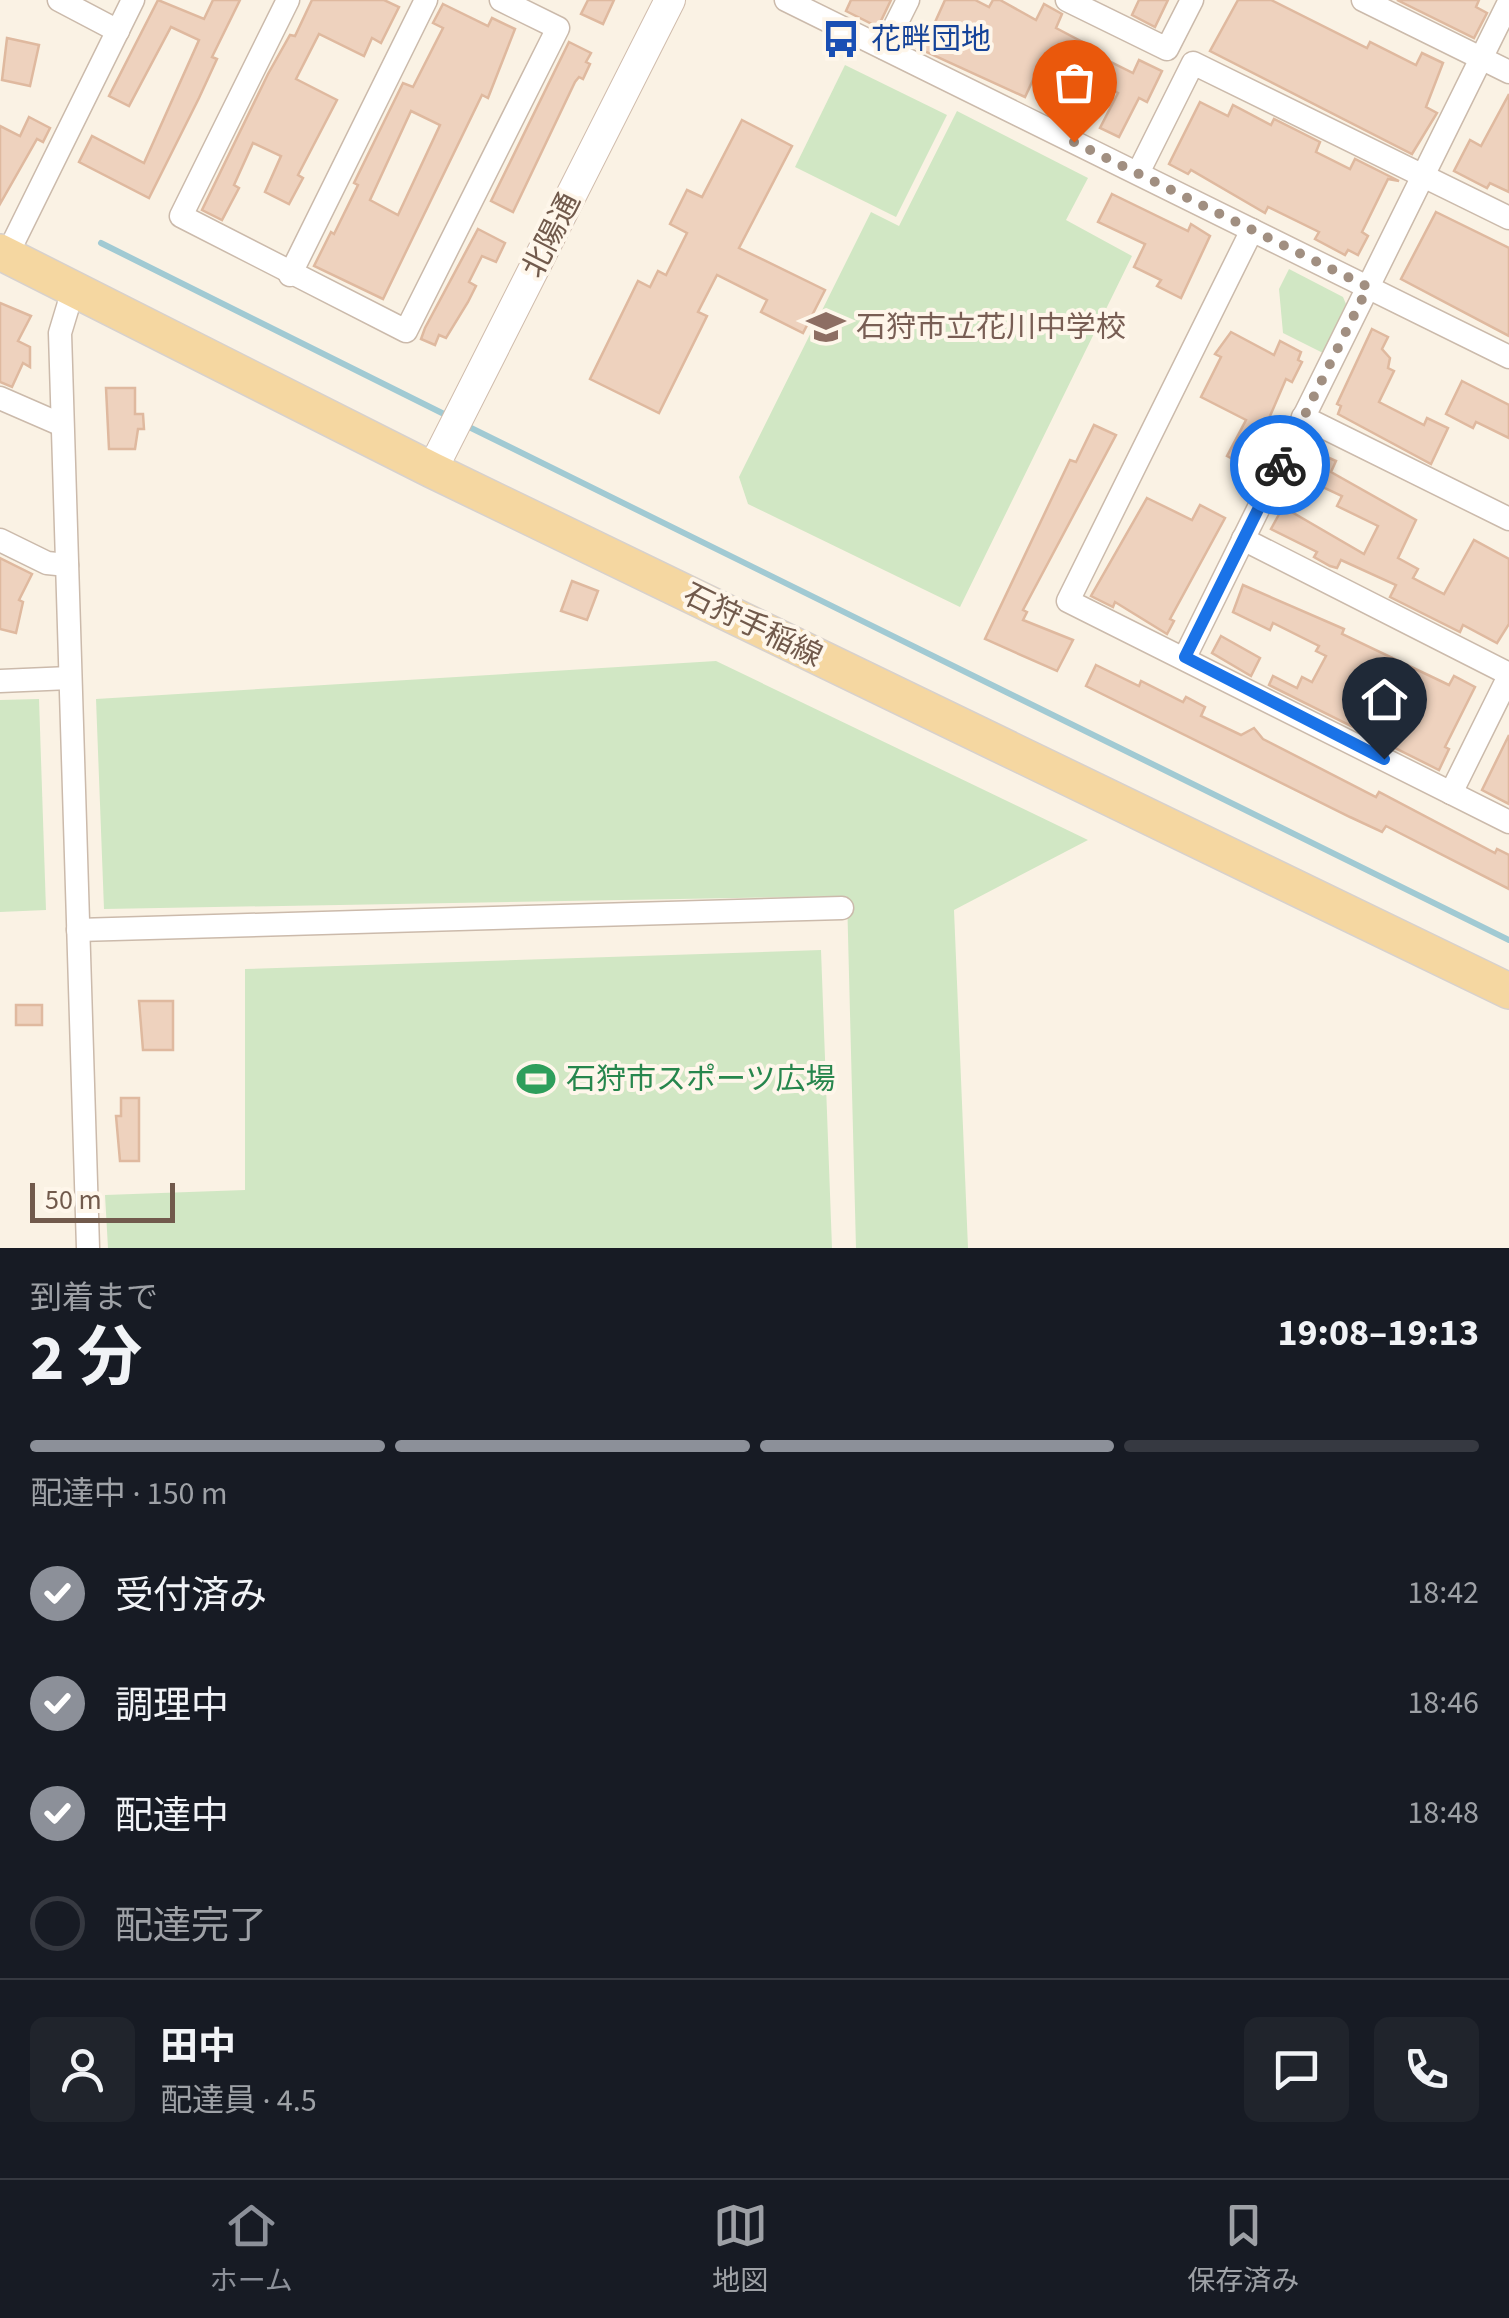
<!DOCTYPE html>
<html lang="ja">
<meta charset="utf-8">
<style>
body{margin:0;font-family:"Source Sans 3","Noto Sans JP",sans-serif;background:#20242c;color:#f1f3f6;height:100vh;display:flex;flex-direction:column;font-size:38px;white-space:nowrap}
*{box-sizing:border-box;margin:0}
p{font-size:32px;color:#9ea1a6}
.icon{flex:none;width:55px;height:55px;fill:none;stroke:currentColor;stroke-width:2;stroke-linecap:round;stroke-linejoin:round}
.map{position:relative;height:1248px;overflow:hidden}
.details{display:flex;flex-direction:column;background:#171b24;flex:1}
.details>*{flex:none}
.scale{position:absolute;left:30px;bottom:25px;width:145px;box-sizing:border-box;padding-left:10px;border:5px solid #715a4c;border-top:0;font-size:28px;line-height:35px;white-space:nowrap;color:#715a4c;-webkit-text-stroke:8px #fef6ea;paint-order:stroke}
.pin{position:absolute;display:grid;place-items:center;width:85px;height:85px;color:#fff;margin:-102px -42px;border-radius:50% 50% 50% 0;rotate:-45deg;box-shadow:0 0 10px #0007}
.pin .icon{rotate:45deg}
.courier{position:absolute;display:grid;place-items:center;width:100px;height:100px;margin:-50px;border:8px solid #1a73e8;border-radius:50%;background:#fff;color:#222;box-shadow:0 2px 12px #0007}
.headline em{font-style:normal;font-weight:700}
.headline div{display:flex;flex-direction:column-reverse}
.headline{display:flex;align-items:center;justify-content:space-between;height:170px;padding:0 30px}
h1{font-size:65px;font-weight:700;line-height:75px}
.bar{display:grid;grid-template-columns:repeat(4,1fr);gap:15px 10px;align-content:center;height:120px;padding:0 30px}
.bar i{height:12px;border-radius:8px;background:#363941}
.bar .current{background:#8c9099}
.bar p{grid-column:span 4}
.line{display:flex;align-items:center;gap:25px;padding:0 30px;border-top:2px solid #363941}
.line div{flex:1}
.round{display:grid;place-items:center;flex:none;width:105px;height:105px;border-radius:15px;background:#20242c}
ol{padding:0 30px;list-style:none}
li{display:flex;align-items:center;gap:30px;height:110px}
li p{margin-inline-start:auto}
li .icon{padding:10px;border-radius:50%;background:#8c9099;color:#fff;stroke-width:4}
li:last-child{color:#9ea1a6}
li i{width:55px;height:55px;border:5px solid #363941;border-radius:50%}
.menu{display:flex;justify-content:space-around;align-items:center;height:140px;border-top:2px solid #363941;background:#171b24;font-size:28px;color:#9ea1a6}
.menu a{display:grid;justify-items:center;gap:5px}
.menu .current{color:#8c9099}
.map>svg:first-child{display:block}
.green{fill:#d1e7c4}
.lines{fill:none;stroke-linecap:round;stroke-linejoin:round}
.stream{stroke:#a1cad3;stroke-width:6}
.building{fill:#eed2be;stroke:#dfb99f;stroke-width:2.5;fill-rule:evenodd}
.street-casing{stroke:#cbbaab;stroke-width:25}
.secondary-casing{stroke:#d0bcac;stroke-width:32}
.primary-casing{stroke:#d7d1cd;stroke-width:38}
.street{stroke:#fff;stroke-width:22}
.secondary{stroke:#fff;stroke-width:30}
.primary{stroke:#f5d7a1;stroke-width:35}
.done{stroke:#a18f81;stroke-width:10;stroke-dasharray:0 18}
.route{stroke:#1a73e8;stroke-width:12}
.labels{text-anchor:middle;stroke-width:8;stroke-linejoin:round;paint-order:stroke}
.transit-label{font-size:30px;fill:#164399;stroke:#fef6ea;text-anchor:start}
.street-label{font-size:30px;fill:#715a4c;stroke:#fef6ea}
.education-label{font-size:30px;fill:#785e54;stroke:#fef6ea;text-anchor:start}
.leisure-label{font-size:30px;fill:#27864d;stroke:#fef6ea;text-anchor:start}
</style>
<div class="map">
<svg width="1509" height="1248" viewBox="0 0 1509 1248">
<rect width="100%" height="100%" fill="#faf2e4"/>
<g class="green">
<polygon points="845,65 947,115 896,217 795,167"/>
<polygon points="957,111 1088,178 1066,220 1132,256 960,607 748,504 739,477 871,212 899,226"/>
<polygon points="1289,269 1343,297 1346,304 1323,353 1283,333 1279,289"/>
<polygon points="716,661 1088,840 954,910 968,1248 856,1248 847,896 104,909 96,699"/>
<polygon points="39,699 46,910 0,912 0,700"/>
<polygon points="821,950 832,1248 108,1248 105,1195 245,1190 245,969"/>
</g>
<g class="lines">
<g class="stream">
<polyline points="101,243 450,417"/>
<polyline points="465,425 1509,940"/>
</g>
</g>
<g class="building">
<polygon points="158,0 204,19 213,0 240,0 212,57 217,59 199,98 149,198 79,162 92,136 144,163 199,40 171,27 129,106 109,96"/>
<polygon points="312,0 384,0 399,7 381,43 372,38 364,56 319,34 296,79 337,100 298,175 303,178 289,204 265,192 281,156 253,143 234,185 239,188 222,220 202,210 268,74 290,35 295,36"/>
<polygon points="588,0 614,0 603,24 581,14"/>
<polygon points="851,0 891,0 878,27 846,11"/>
<polygon points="945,0 975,0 989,7 993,0 1000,0 1036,20 1044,4 1062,14 1056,28 1092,47 1089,51 1133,73 1139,60 1162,71 1147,102 1139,98 1119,137 1100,128 1118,93 1092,79 1079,105 1086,109 1079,123 1072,119 1070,123 1051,114 1074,70 1045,54 1025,97 911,45 920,26 931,31"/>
<polygon points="1139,0 1168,0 1155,27 1132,15"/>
<polygon points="1238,0 1271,0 1367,48 1370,42 1416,65 1422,53 1443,63 1426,107 1437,113 1412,154 1210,51"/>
<polygon points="1397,0 1479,0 1476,7 1487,13 1474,38"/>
<path d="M443,4L488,26L492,18L515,29L488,98L482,95L383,299L314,266L331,232L334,234L358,185L354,183L403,83L413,87L443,28L433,23ZM411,111L440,125L398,215L370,200Z"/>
<polygon points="7,38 39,45 30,86 2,80"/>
<polygon points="569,42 591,53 586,62 590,64 583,79 579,77 575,82 513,212 491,201"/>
<polygon points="1509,94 1509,192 1490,183 1487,188 1454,171 1470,140 1481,146"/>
<polygon points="1200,102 1228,116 1233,105 1271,125 1274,119 1320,142 1316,152 1350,169 1355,159 1399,181 1388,179 1362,232 1368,236 1358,255 1348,250 1345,255 1315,239 1319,232 1268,207 1265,213 1191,170 1188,174 1169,164"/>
<polygon points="29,117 50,128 43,142 37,139 0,204 0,126 20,136"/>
<polygon points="742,120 792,146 739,248 825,290 803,333 761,312 767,300 717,275 698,312 707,316 659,413 590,379 638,281 650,287 658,271 666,275 687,233 670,224 687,190 702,197"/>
<polygon points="1112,194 1188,231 1191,224 1210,236 1181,298 1157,286 1161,280 1134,267 1145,244 1098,222"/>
<polygon points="1436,212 1509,248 1509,336 1401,279"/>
<polygon points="478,229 505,243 496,262 482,256 469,282 476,286 468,302 446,338 439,335 435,345 421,339 425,328"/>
<polygon points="0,303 31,316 18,341 30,347 30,367 23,363 12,387 0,382"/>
<polygon points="1372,329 1388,337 1382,349 1390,358 1388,368 1394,371 1379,402 1424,425 1427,418 1448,428 1431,464 1338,414 1341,406 1337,404"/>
<polygon points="1231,332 1274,355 1280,341 1301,352 1298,360 1302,362 1292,382 1286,379 1248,467 1227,456 1246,420 1201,397 1221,357 1215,354"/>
<polygon points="1462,381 1509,405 1509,438 1476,422 1473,428 1446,414"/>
<polygon points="106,388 135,388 135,414 143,414 144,429 138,429 135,449 109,449"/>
<polygon points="1094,425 1116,435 1023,610 1027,612 1023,620 1073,640 1057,671 985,639 1070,460 1076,462"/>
<polygon points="1313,451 1336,461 1331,472 1416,520 1398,558 1418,569 1413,578 1444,594 1474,540 1509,559 1509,624 1497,643 1463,625 1460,632 1390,597 1396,585 1341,560 1337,568 1330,566 1314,557 1317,552 1271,529 1283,507 1364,554 1378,526 1337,506 1342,496 1301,477"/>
<polygon points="1147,498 1192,520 1200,505 1225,518 1170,619 1174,621 1167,634 1115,602 1113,607 1091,596"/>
<polygon points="0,558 32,574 19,600 23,602 16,633 0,629"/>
<polygon points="572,581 598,591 587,620 561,611"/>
<path d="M1243,585L1344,629L1342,634L1449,685L1454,676L1475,687L1445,747L1449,749L1439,770L1269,685L1273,676L1297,688L1302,677L1312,682L1326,656L1316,651L1319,646L1273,623L1270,630L1233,612ZM1371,679L1398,692L1386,718L1359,705Z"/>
<polygon points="1221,636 1260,658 1251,676 1212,653"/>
<polygon points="1096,665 1139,686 1141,681 1183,702 1186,697 1205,707 1201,716 1241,735 1254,728 1263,739 1376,797 1379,792 1495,853 1497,849 1509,855 1509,889 1386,826 1382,832 1350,817 1086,686"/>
<polygon points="1509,735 1509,804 1482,790"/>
<polygon points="139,1001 173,1001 173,1050 143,1050"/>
<rect x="16" y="1005" width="26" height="20"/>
<polygon points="121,1098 139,1098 139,1161 120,1161 116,1116 121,1116"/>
</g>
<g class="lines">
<g class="street-casing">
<g id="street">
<polyline points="59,0 118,31"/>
<polyline points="288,0 181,216 406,331 558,28 501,0"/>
<polyline points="786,0 1509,357"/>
<polyline points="1067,0 1167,49 1192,0"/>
<polyline points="1363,0 1509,72"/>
<polyline points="884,48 908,0"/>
<polyline points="1138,173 1193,63 1509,218"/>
<polyline points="1252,230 1068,601 1509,822"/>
<polyline points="7,255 133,0"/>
<polyline points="290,275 426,0"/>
<polyline points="73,290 60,333 88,1248"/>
<polyline points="0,398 62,425"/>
<polyline points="1303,417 1509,519"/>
<polyline points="1243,539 1509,674"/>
<polyline points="0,540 47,563 67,565"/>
<polyline points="1185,657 1509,2"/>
<polyline points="0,681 70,678"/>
<polyline points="1451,793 1509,676"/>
<polyline points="78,930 842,908"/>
</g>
</g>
<g class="secondary-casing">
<polyline id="secondary" points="432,470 670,0"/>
</g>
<g class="primary-casing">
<polyline id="primary" points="0,252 432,470 1509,991"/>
</g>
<use href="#street" class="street"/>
<use href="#secondary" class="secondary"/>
<use href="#primary" class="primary"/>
</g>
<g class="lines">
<polyline class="done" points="1074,142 1368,287 1280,465"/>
<polyline class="route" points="1280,465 1185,657 1384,759"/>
</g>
<defs>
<g id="bus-bare" transform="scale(3)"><path d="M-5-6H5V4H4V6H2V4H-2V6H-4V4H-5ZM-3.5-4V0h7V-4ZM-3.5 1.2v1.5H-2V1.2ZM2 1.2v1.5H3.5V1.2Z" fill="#1a4fb4" stroke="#fef6ea" stroke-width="2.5" paint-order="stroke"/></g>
<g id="school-bare" transform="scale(3)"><path d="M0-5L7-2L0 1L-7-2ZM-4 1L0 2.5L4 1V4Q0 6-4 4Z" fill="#8d6e63" stroke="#fef6ea" stroke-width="2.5" paint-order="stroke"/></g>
<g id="stadium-bare" transform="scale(3)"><path d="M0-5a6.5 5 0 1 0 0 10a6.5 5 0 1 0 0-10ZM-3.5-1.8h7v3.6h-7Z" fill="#2e9e5b" stroke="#fef6ea" stroke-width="2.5" paint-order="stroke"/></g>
</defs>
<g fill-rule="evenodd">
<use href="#bus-bare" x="841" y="39"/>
<use href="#school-bare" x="826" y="327"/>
<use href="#stadium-bare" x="536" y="1079"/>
</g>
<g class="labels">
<g class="transit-label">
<text x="871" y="49">花畔団地</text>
</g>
<g class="street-label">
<text transform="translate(551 235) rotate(-63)" y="10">北陽通</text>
<text transform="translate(753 625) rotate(26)" y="10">石狩手稲線</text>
</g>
<g class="education-label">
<text x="856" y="337">石狩市立花川中学校</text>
</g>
<g class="leisure-label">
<text x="566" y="1089">石狩市スポーツ広場</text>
</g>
</g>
</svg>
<div class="scale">50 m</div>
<div class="pin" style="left:1074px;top:142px;background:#ea580c"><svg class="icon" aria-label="bag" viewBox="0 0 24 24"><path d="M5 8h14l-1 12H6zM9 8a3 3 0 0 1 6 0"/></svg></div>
<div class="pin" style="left:1384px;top:759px;background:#1f2937"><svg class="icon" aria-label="home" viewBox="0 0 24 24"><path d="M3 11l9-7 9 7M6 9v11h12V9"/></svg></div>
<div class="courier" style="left:1280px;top:465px"><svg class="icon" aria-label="bike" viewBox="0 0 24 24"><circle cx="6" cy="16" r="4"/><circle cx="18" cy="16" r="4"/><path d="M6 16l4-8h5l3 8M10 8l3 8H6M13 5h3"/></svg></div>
</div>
<section class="details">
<div class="headline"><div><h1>2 分</h1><p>到着まで</p></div><em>19:08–19:13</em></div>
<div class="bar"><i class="current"></i><i class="current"></i><i class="current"></i><i></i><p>配達中 · 150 m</p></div>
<ol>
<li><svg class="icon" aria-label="check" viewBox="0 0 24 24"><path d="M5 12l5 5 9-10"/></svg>受付済み<p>18:42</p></li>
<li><svg class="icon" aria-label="check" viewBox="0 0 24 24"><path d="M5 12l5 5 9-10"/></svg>調理中<p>18:46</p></li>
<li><svg class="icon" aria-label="check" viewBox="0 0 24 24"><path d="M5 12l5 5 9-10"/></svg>配達中<p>18:48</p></li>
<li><i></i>配達完了</li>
</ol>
<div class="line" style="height:180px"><a class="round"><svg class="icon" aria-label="person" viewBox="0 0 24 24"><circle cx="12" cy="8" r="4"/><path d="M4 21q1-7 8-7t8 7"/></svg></a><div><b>田中</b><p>配達員 · 4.5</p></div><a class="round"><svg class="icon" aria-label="chat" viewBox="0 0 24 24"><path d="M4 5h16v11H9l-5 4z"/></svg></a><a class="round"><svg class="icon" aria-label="phone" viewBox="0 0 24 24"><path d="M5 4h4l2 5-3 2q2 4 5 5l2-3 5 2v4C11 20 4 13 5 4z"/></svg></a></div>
</section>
<nav class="menu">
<a class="current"><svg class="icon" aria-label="home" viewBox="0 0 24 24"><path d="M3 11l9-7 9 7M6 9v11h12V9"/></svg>ホーム</a>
<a><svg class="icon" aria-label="map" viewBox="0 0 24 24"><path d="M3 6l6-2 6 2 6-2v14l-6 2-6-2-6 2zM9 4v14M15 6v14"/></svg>地図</a>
<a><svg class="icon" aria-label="saved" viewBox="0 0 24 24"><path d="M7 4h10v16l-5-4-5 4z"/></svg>保存済み</a>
</nav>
